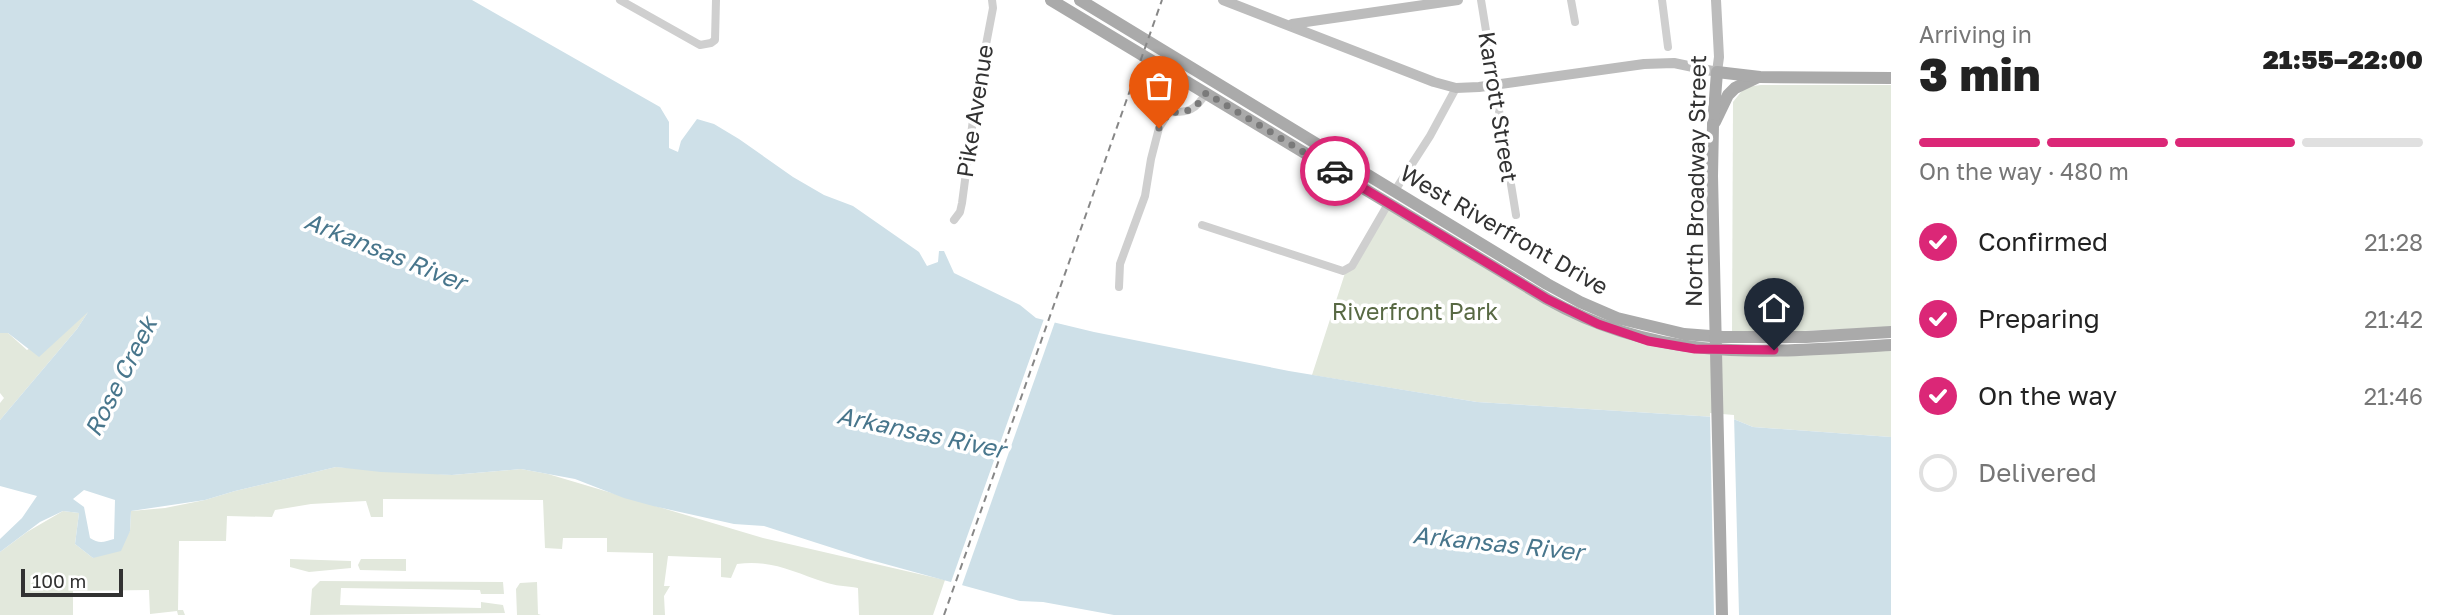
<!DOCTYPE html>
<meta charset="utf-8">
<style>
body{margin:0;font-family:"Golos Text",sans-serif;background:#f6f6f6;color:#222;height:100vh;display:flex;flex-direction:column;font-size:26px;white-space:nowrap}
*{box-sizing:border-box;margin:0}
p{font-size:23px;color:#767676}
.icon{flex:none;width:38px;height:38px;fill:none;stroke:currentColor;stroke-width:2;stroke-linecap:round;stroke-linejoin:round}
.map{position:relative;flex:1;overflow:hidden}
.details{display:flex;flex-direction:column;background:#fff;width:560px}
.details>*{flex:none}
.scale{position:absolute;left:21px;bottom:18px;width:102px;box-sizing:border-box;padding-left:7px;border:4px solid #323232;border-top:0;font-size:19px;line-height:24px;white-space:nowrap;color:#323232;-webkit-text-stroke:5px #fff;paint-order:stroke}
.pin{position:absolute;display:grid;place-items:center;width:60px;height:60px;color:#fff;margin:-72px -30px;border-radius:50% 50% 50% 0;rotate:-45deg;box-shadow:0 0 7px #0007}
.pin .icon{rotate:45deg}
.courier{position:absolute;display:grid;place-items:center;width:70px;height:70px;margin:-35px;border:5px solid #db2777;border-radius:50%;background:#fff;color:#222;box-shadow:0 2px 9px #0007}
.headline em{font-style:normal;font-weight:800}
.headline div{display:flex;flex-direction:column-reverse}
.headline{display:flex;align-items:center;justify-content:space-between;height:119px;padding:0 28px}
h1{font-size:46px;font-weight:800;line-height:52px}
.bar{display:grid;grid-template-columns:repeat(4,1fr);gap:10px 7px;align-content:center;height:84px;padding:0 28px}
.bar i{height:9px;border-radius:5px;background:#e0e0e0}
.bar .active{background:#db2777}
.bar p{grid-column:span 4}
ol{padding:0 28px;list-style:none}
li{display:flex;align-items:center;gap:21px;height:77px}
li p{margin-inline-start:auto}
li .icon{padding:7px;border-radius:50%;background:#db2777;color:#fff;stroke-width:4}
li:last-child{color:#767676}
li i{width:38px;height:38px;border:4px solid #e0e0e0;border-radius:50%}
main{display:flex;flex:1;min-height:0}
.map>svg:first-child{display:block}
.green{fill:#e2e8dc}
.water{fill:#cee0e8;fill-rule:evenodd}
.pier{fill:#fff}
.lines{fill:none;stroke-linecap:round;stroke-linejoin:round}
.street{stroke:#cfcfcf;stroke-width:8}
.secondary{stroke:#bcbcbc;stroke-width:10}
.primary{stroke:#aaa;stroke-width:12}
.rail{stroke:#878787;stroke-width:2;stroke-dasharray:7 5;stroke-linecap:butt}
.primary-bridge{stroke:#aaa;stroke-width:12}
.done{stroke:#7a7a7a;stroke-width:7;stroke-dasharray:0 12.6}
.route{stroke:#db2777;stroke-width:9}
.labels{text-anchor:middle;stroke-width:7;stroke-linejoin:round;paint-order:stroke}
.street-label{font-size:23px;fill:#323232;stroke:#fff}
.park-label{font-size:23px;fill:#586943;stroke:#fff}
.water-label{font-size:24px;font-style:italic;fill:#48768c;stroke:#fff}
</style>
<main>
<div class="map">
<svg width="1891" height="615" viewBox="0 0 1891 615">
<rect width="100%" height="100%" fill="#fff"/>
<g class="green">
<polygon points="1761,85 1891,85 1891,327 1732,334 1733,102 1745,87"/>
<polygon points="1388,204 1547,299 1623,333 1700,349 1891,346 1891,437 1753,427 1731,418 1477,402 1312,375 1346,270"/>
<polygon points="90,309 77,329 0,420 0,403 4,398 0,393 0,333 8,333 27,350"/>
<path d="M336,467L452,475L521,469L548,474L763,538L945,580L933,615H859L858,588C847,586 835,586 824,582C794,572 770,559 737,564L731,578L721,577V558L668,556L664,586H670L664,596L665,615H653V553L607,552V538H563L562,549L545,548L543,500L383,499V517H371L366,501L311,504L275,510L272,517L227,516L226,541H179L178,610H183L185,615H178L177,611L150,614L149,590L73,591V615H0V552L27,532L63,511L79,513L75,544L93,558L130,531L131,511L165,508L205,500L235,491Z"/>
<polygon points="290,559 351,561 351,568 309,572 290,567"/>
<polygon points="361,559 406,559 406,571 360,570 358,565"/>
<polygon points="320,581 503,582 504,594 481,594 480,590 341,588 340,605 481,608 481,602 503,605 505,613 310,615 312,589"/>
<polygon points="537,582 538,614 541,615 517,615 516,589 520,583"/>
</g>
<path class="water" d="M0,0H472L660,107L669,122V148L678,152L681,141L697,119L714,124L739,139L793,177L824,195L853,206L919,252L927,266L938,262L939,251H944L954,273L1020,305L1036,318L1094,332L1289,371L1477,402L1731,418L1753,427L1891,437V615H1114L1043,602L1020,601L867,559L764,526L734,524L653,506L624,498L575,479L521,469L452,475L381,472L336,467L235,491L205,500L131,511L130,531L121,551L93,558L75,544L79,513L63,511L40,522L0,552V539L22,518L37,496L0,486V420L77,329L88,312L39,357L8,333H0ZM84,490L115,500L114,539C104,542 99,544 90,538L84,507L73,499Z"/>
<g class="pier">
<polygon points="1045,316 1056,319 961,588 950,585"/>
<polygon points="1710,413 1734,415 1739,615 1714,615"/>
</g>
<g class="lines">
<g class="street">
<polyline points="620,0 700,45 711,43 715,40 716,0"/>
<polyline points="1481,0 1516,215"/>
<polyline points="1571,0 1575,22"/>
<polyline points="1662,0 1668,47"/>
<polyline points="1394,192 1430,136 1456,88"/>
<polyline points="954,220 960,212 962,203 976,97 993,8 992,0"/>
<polyline points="1202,225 1343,271 1352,266 1388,204"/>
<path d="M1119,287L1120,264L1145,196L1151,159L1159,128L1169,112C1188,113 1196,110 1206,93"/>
</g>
<g class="secondary">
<polyline points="1223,0 1434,82 1456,88 1479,87 1644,64 1674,63 1717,72 1719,57 1716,0"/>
<polyline points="1292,24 1458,0"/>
</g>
<g class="primary">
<path d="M1051,0L1547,299C1663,364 1764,352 1891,345"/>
<polyline points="1080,0 1547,284 1580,302 1617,318 1684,334 1723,337 1806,337 1891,332"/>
<polyline points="1715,122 1728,95 1735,88 1758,77"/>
<polyline points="1713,125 1717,72 1760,77 1891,78"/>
</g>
<polyline class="rail" points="944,615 1162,0"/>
<polyline class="primary-bridge" points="1713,125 1712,176 1722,615"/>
</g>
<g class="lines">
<path class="done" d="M1159,128L1169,112C1188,113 1195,110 1206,93L1335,171"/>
<polyline class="route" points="1335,171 1547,299 1598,324 1648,341 1695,349 1774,350"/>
</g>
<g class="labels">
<g class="street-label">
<text transform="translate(1498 107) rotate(81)" y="8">Karrott Street</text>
<text transform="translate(975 111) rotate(-81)" y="8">Pike Avenue</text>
<text transform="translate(1696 181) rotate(-89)" y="8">North Broadway Street</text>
<text transform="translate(1504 230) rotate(30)" y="8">West Riverfront Drive</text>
</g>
<g class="park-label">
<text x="1415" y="320">Riverfront Park</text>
</g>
<g class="water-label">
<text transform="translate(385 252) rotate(22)" y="8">Arkansas River</text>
<text transform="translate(121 377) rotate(-63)" y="8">Rose Creek</text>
<text transform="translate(921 433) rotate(12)" y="8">Arkansas River</text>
<text transform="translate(1498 544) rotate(6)" y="8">Arkansas River</text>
</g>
</g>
</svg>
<div class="scale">100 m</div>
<div class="pin" style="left:1159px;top:128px;background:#ea580c"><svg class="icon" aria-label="bag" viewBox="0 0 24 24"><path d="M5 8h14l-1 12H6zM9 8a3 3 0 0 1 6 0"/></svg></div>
<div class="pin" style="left:1774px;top:350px;background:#1f2937"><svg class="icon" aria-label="home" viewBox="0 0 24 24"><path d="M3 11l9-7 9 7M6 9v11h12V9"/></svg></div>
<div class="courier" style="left:1335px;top:171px"><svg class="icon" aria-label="car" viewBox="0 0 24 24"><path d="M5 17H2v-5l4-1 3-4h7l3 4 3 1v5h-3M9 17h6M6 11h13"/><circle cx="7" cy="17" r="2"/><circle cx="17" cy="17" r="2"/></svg></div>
</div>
<section class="details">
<div class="headline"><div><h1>3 min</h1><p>Arriving in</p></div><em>21:55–22:00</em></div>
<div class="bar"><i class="active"></i><i class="active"></i><i class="active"></i><i></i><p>On the way · 480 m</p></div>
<ol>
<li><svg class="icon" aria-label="check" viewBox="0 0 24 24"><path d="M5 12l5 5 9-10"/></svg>Confirmed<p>21:28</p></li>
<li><svg class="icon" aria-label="check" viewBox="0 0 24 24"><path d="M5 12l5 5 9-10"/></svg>Preparing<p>21:42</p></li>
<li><svg class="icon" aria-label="check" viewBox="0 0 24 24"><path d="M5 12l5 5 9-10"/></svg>On the way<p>21:46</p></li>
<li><i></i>Delivered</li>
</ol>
</section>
</main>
